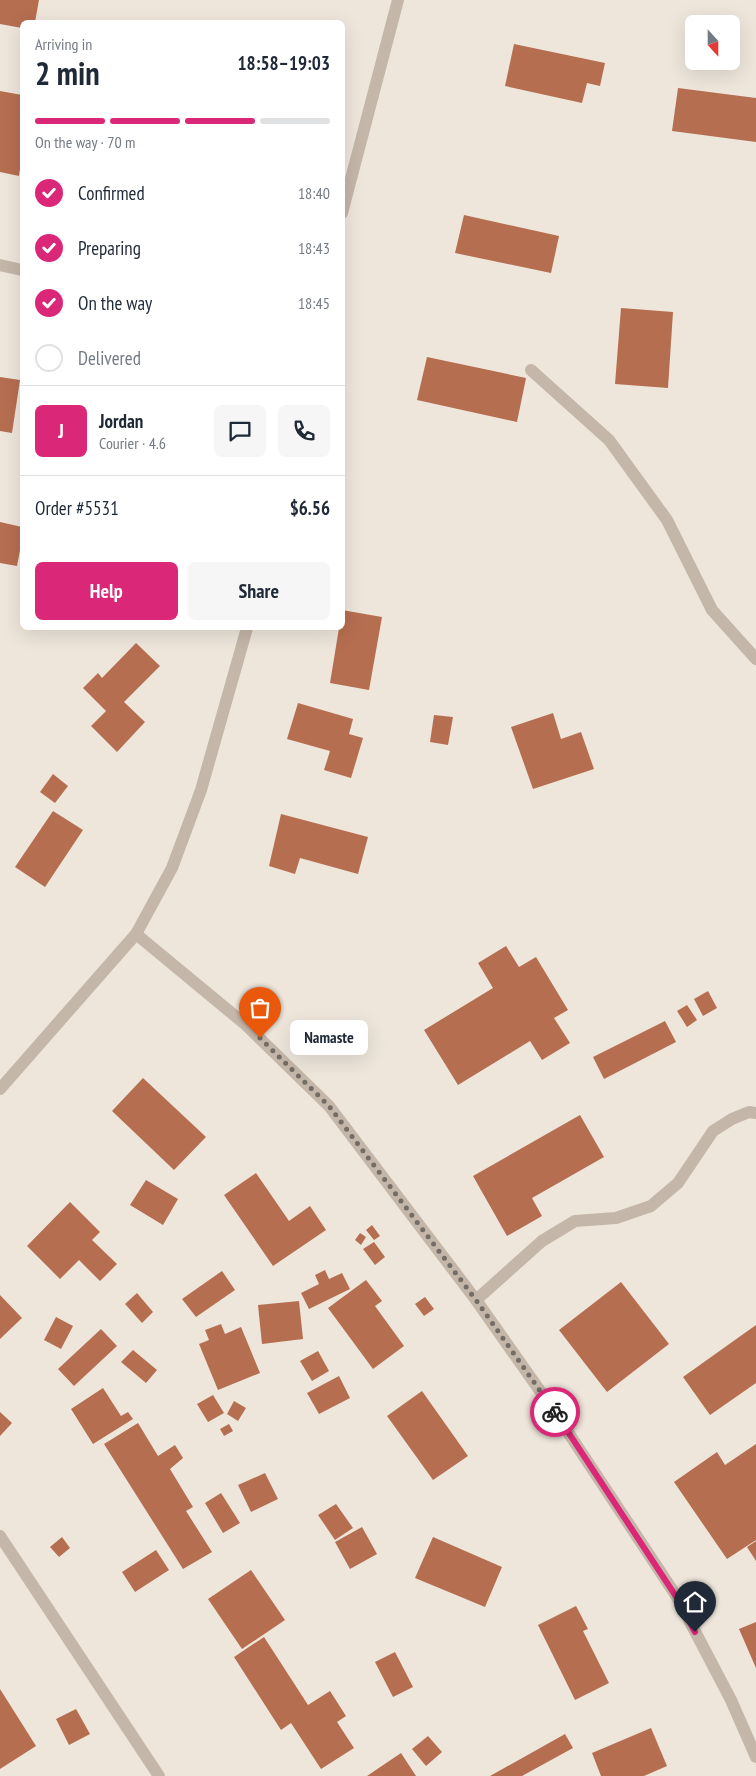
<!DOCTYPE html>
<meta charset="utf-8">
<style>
body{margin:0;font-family:"PT Sans Narrow",sans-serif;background:#f6f6f7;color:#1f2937;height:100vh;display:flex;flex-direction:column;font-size:19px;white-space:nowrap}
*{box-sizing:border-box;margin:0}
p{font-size:16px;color:#747a83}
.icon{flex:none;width:28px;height:28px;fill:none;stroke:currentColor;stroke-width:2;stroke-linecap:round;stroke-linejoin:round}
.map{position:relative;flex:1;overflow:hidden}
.sheet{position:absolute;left:20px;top:20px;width:325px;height:610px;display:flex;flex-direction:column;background:#fff;border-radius:8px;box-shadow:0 5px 20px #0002}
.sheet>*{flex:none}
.needle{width:32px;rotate:159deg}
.fabs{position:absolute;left:685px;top:15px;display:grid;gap:10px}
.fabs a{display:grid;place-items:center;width:55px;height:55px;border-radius:8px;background:#fff;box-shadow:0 5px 20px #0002;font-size:25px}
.pin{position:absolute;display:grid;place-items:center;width:42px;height:42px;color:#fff;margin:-51px -21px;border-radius:50% 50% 50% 0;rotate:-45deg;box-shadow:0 0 5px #0007}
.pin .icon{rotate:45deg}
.courier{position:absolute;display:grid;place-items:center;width:50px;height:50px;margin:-25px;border:4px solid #db2777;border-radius:50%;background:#fff;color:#222;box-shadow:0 1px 6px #0007}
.bubble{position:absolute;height:35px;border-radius:8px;background:#fff;box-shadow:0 5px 20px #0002;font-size:16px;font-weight:600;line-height:35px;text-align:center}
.summary em{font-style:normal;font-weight:600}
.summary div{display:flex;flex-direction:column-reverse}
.summary{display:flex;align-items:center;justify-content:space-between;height:85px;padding:0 15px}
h1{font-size:32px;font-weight:600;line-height:38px}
.bar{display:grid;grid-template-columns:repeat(4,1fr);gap:8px 5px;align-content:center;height:60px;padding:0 15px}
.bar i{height:6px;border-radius:4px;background:#e0e1e3}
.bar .active{background:#db2777}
.bar p{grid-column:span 4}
.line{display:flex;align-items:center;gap:12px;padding:0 15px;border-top:1px solid #e0e1e3}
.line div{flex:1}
.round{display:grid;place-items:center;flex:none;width:52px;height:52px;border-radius:8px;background:#f6f6f7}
ol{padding:0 15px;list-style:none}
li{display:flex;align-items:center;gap:15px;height:55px}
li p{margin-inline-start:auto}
li .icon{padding:5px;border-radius:50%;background:#db2777;color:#fff;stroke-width:4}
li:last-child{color:#747a83}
li i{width:28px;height:28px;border:2px solid #e0e1e3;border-radius:50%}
.primary-button{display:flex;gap:10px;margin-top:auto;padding:10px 15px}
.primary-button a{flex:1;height:58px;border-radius:8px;background:#db2777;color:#fff;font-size:20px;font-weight:600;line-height:58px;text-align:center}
.primary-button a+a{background:#f6f6f7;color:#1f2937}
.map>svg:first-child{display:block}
.building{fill:#b66e50}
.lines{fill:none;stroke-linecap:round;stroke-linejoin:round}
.minor{stroke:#c4b6a8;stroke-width:12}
.done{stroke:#746c66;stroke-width:5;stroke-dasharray:0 9}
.route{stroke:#db2777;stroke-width:6}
</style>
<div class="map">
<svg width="756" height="1776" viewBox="0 0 756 1776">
<rect width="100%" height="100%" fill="#eee6db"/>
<g class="building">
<polygon points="0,0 39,0 35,22 22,22 22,28 0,24"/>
<polygon points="514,44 605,63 600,86 587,83 582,103 505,86"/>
<polygon points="678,88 756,98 756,142 672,131"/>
<polygon points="0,91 22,95 22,155 19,176 0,172"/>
<polygon points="464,215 559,236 551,273 455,253"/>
<polygon points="621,308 673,312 668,388 615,384"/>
<polygon points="427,357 526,378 517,422 417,400"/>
<polygon points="0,377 20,380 12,433 0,431"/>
<polygon points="0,522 22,527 22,540 17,566 0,563"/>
<polygon points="342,610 382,617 369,690 330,683 339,628 342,628"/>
<polygon points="136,643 160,666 124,702 145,722 117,752 91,726 106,711 83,688 98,673 102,678"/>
<polygon points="298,703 353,719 349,734 363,738 351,778 324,770 330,751 287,739"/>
<polygon points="553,713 561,739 581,732 594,769 533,789 511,727"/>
<polygon points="434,715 453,717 448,745 430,742"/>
<polygon points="53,774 68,786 55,803 40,792"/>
<polygon points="53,811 83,830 45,887 15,867"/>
<polygon points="281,814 368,837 358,874 300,858 295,874 269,866"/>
<polygon points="506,946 519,967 536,957 568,1010 554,1018 570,1043 542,1060 530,1041 458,1085 424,1030 493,988 478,963"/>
<polygon points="708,991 717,1008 703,1016 694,999"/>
<polygon points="687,1005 697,1020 687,1027 677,1011"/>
<polygon points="665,1021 676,1042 604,1079 593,1057"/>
<polygon points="143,1078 206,1137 174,1170 112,1111"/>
<polygon points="580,1115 604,1157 532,1198 542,1216 507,1236 473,1176"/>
<polygon points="256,1173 289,1221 310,1206 326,1230 273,1266 224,1195"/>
<polygon points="146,1180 178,1199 163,1225 130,1205"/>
<polygon points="70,1202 100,1232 92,1240 117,1264 100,1281 79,1260 60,1279 27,1246"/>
<polygon points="372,1225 380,1236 374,1240 366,1230"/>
<polygon points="360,1233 366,1237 361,1245 355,1240"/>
<polygon points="374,1242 385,1257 375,1265 363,1249"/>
<polygon points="325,1270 329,1279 342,1273 350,1289 309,1309 301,1293 319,1284 315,1275"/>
<polygon points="222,1271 235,1290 196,1317 182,1299"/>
<polygon points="366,1280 382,1301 375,1306 404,1346 373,1369 328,1308"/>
<polygon points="621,1282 669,1344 607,1392 559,1330"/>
<polygon points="137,1293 153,1312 142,1323 125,1304"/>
<polygon points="0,1295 22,1318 0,1339"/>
<polygon points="425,1297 434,1309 424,1316 415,1304"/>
<polygon points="299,1301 303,1339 262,1344 258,1305"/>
<polygon points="56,1317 73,1326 61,1349 44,1340"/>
<polygon points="221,1324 225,1334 241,1327 260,1373 218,1390 199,1344 209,1340 205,1330"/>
<polygon points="756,1325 756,1383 710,1415 683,1377"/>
<polygon points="101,1329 117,1346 74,1386 58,1369"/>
<polygon points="133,1350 157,1370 146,1383 121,1362"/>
<polygon points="318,1351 329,1371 312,1381 300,1361"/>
<polygon points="339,1376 350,1398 319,1414 307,1393"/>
<polygon points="103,1388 121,1416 128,1412 133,1419 93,1444 71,1409"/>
<polygon points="422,1391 468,1456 433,1480 387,1416"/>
<polygon points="213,1395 224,1413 208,1422 197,1404"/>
<polygon points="234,1401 246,1408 238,1421 227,1414"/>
<polygon points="0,1412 12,1423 0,1436"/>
<polygon points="138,1423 158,1456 175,1445 183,1458 170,1469 193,1507 186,1511 212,1552 183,1569 104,1444"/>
<polygon points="229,1424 233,1431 224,1436 220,1429"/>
<polygon points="756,1444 756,1540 727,1559 674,1482 717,1452 725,1465"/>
<polygon points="265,1473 278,1499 251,1512 238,1485"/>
<polygon points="221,1493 240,1523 223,1533 205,1503"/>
<polygon points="336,1504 353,1528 335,1540 318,1515"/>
<polygon points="362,1527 377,1554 350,1569 335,1542"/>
<polygon points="62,1537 70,1548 59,1557 50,1547"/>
<polygon points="433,1537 502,1567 485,1607 415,1578"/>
<polygon points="756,1541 756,1561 747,1547"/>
<polygon points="156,1550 169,1570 135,1592 122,1572"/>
<polygon points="251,1570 285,1620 242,1649 208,1599"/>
<polygon points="576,1606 588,1629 583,1631 609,1683 575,1700 538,1625"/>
<polygon points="756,1622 756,1668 739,1629"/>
<polygon points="264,1637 308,1705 330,1691 346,1716 337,1722 354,1748 321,1769 291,1723 281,1730 234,1657"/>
<polygon points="395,1652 413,1687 393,1697 375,1662"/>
<polygon points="0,1689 36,1746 0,1769"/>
<polygon points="76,1709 90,1734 69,1745 56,1719"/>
<polygon points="651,1728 667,1766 644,1776 601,1776 592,1753"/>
<polygon points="565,1734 573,1748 522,1776 490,1776"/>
<polygon points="428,1736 442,1752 426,1766 412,1749"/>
<polygon points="401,1753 416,1776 367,1776"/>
</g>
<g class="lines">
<g class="minor">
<polyline points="342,213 398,0"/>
<polyline points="0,265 22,270"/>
<polyline points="531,370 609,440 667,520 712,610 756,659"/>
<polyline points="136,934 246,1025 329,1106 476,1300 550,1405 677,1597 731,1700 756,1757"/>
<polyline points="0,1089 136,934 172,868 201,790 247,628"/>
<polyline points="476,1300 542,1241 575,1221 616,1218 651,1206 678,1183 713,1131 732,1119 749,1112 756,1113"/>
<polyline points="0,1536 159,1776"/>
</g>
</g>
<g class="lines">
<polyline class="done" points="260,1038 329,1106 476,1300 555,1412"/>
<polyline class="route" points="555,1412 677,1598 695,1632"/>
</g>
</svg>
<div class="fabs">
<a><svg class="needle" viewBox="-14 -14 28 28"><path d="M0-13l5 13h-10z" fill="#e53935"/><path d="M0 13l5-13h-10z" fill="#747a83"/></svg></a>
</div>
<div class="pin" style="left:260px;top:1038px;background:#ea580c"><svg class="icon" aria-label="bag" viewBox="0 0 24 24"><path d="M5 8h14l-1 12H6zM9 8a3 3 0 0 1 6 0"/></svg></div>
<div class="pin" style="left:695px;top:1632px;background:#1f2937"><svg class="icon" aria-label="home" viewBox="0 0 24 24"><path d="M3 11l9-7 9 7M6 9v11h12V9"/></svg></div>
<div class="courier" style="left:555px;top:1412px"><svg class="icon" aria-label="bike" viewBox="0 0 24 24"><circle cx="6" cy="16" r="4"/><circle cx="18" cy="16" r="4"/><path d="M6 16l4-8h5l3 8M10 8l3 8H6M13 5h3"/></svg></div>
<div class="bubble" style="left:290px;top:1020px;width:78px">Namaste</div>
<section class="sheet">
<div class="summary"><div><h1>2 min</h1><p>Arriving in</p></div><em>18:58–19:03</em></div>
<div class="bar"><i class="active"></i><i class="active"></i><i class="active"></i><i></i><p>On the way · 70 m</p></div>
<ol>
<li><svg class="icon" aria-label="check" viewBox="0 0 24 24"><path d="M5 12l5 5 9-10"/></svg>Confirmed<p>18:40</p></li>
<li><svg class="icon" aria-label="check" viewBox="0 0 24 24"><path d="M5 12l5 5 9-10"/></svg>Preparing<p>18:43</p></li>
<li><svg class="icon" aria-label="check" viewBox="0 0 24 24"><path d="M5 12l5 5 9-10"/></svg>On the way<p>18:45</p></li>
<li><i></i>Delivered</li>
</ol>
<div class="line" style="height:90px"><b class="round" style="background:#db2777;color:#fff">J</b><div><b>Jordan</b><p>Courier · 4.6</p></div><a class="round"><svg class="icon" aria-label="chat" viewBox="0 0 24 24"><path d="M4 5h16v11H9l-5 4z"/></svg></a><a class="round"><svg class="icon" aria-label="phone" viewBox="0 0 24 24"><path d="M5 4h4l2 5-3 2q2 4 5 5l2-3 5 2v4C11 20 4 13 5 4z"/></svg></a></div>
<div class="line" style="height:65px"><div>Order #5531</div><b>$6.56</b></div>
<div class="primary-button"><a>Help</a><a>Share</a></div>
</section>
</div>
